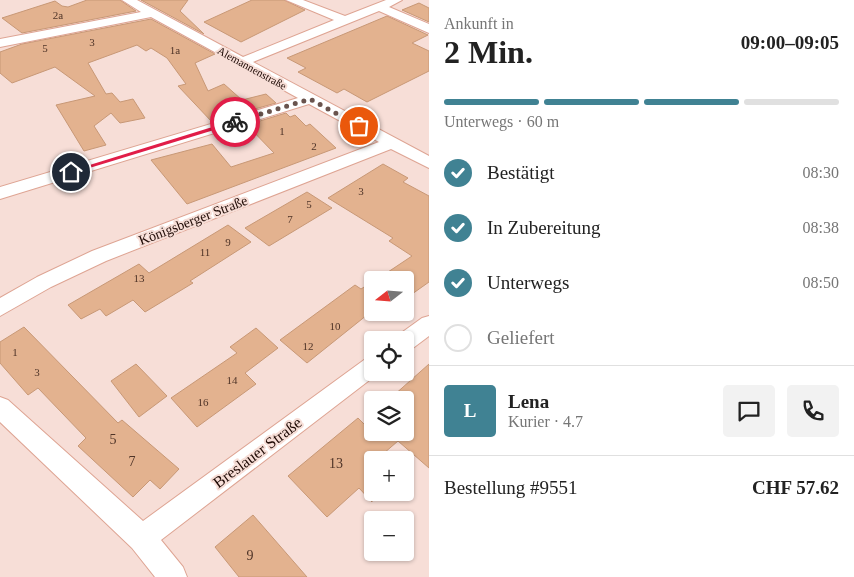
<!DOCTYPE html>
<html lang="de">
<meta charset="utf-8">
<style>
body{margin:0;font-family:Georgia,serif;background:#f2f2f2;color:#222;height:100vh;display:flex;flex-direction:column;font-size:19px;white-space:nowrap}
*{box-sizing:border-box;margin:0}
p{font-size:16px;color:#767676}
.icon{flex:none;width:28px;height:28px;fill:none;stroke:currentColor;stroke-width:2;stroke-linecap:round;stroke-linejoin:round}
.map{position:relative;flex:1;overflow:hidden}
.details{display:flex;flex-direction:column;background:#fff;width:425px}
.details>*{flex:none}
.needle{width:32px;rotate:253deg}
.buttons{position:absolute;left:364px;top:271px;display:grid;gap:10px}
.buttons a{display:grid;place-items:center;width:50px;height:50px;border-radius:5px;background:#fff;box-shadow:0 1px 4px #0004;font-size:25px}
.pin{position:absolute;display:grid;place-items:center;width:42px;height:42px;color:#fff;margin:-21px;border:2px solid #fff;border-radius:50%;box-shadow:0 1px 5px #0007}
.courier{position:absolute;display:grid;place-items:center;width:50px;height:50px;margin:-25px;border:4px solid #e11d48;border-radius:50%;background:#fff;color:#222;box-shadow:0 1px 6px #0007}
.overview em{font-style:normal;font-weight:600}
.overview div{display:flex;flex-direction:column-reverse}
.overview{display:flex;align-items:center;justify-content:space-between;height:85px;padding:0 15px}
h1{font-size:32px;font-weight:600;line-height:38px}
.bar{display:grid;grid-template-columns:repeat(4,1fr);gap:8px 5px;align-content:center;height:60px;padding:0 15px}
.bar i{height:6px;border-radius:4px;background:#e0e0e0}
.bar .current{background:#408293}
.bar p{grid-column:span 4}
.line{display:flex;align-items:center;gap:12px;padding:0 15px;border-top:1px solid #e0e0e0}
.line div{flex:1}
.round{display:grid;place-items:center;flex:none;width:52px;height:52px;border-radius:5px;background:#f2f2f2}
ol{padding:0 15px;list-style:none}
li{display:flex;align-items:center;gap:15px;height:55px}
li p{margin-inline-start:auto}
li .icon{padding:5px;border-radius:50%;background:#408293;color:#fff;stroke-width:4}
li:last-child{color:#767676}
li i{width:28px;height:28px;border:2px solid #e0e0e0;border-radius:50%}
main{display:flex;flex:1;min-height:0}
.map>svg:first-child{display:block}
.building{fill:#e3b28f;stroke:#c89876}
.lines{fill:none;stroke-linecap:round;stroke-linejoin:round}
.minor-casing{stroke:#dea493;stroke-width:2}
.minor{fill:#fff;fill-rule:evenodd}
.route{fill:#e11d48}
.done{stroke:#6a544e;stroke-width:5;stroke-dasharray:0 9}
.labels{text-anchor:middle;stroke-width:4;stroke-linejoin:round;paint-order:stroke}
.number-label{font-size:11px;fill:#4f3428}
.far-street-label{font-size:11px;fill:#1e0a05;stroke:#f7ded7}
.street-label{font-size:14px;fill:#1e0a05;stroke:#f7ded7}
.near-number-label{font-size:14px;fill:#4f3428}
.near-street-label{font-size:16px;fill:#1e0a05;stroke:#f7ded7}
</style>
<main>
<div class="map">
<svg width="429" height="577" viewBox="0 0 429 577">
<rect width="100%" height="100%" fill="#f7ded7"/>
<g class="building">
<polygon points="87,0 120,0 136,11 22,33 2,18 55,1 62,6 68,7"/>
<polygon points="141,0 188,0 180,11 204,34"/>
<polygon points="252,0 284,0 305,10 241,42 204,22"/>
<polygon points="419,3 429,8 429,22 402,10"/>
<polygon points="387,16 428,35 412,43 429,51 429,71 367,102 344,89 337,93 298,72 306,68 287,58"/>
<polygon points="151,19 215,54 195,63 208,91 224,84 242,100 266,94 276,103 237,114 232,109 218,113 221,119 212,122 178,86 186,84 167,58 151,48 146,51 137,45 88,63 106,94 112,93 120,102 133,99 145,118 120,123 111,113 94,126 106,145 84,151 56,105 95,96 55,67 12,83 0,73 0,52 22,44"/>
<polygon points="286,113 290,117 295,115 306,126 310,124 336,148 187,204 151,160 212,144 231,167 274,153 247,125"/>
<polygon points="383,164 408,178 403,182 429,196 429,282 405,299 405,280 376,280 412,256 389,241 393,238 328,198"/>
<polygon points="307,192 332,208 269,246 245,228"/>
<polygon points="228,225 251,242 190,281 193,283 145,312 133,300 106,316 100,309 81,319 68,305 139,264 149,273"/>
<polygon points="372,282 372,311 307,363 280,340 355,285 361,289"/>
<polygon points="24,327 118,423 122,420 179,469 160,489 150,480 133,497 78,446 86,438 38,388 28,395 0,363 0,342"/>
<polygon points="256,328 278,348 245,373 256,384 197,427 171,398 237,353 230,347"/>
<polygon points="136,364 167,396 139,417 111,381"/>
<polygon points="429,364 429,468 398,441 376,460 372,460 372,502 359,488 327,517 288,476 358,418 372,432 405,432 405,400 398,400 393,396"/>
<polygon points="253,515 307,577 239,577 215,547"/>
</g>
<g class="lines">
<g class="minor-casing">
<g id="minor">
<polygon points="122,0 137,0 243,57 334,20 286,0 303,0 345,16 386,0 402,0 389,7 429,24 429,33 379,11 253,62 429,156 429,168 391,149 106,261 51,287 0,316 0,298 37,277 92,251 379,142 309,104 0,199 0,187 298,98 151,17 0,47 0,39 141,12"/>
<polygon points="429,316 429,336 413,348 405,351 405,340 395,340 397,336 422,318"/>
<polygon points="372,357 372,372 380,372 161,540 183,567 187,577 155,577 132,548 0,422 0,397 8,400 143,521 364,360"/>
</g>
</g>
<use href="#minor" class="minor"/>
</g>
<polygon class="route" points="235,120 237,123 73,173 67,172"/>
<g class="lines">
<polyline class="done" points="235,122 310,99 359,126"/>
</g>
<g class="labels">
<g class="number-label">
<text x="58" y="19">2a</text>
<text x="92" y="46">3</text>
<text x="45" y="52">5</text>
<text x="175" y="54">1a</text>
<text x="282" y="135">1</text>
<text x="314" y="150">2</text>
<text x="361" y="195">3</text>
<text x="309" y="208">5</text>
<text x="290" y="223">7</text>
<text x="228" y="246">9</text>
<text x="205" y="256">11</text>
<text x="139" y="282">13</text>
<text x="335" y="330">10</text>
<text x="308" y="350">12</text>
<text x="15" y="356">1</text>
<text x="37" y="376">3</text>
<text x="232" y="384">14</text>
<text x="203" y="406">16</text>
</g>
<g class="far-street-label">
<text transform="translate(252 68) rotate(29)" y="4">Alemannenstraße</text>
</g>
<g class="street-label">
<text transform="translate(193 220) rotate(-21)" y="5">Königsberger Straße</text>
</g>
<g class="near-number-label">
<text x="113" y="444">5</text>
<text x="132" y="466">7</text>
<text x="336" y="468">13</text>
<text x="250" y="560">9</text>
</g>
<g class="near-street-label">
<text transform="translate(257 452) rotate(-37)" y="6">Breslauer Straße</text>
</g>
</g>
</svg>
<div class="buttons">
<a><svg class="needle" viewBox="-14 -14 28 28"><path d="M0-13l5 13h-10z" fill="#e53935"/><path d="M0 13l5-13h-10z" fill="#767676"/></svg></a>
<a><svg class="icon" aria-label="locate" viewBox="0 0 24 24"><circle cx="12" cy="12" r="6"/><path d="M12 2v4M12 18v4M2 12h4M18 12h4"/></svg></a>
<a><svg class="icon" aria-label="layers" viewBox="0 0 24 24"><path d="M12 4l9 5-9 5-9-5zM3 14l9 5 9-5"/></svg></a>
<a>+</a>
<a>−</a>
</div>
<div class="pin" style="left:359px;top:126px;background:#ea580c"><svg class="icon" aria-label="bag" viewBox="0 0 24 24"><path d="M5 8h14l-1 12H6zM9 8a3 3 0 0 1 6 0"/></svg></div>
<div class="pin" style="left:71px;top:172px;background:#1f2937"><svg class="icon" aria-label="home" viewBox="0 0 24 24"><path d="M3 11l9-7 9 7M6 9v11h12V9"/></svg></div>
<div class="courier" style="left:235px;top:122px"><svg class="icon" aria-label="bike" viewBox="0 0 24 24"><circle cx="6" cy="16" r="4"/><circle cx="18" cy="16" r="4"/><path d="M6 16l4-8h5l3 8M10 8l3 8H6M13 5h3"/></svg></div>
</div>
<section class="details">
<div class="overview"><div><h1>2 Min.</h1><p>Ankunft in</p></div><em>09:00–09:05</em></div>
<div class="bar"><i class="current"></i><i class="current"></i><i class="current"></i><i></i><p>Unterwegs · 60 m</p></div>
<ol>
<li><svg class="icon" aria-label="check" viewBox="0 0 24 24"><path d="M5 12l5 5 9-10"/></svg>Bestätigt<p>08:30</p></li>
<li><svg class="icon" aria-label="check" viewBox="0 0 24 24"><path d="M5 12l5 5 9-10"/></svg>In Zubereitung<p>08:38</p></li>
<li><svg class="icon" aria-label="check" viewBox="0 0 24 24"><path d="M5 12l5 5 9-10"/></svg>Unterwegs<p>08:50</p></li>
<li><i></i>Geliefert</li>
</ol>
<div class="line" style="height:90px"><b class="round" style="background:#408293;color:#fff">L</b><div><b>Lena</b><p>Kurier · 4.7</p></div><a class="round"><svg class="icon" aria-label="chat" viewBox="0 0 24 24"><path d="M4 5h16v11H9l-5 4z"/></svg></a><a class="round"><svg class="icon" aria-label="phone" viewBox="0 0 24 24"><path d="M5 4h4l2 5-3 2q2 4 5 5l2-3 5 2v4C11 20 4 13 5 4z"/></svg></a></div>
<div class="line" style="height:65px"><div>Bestellung #9551</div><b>CHF 57.62</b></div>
</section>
</main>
